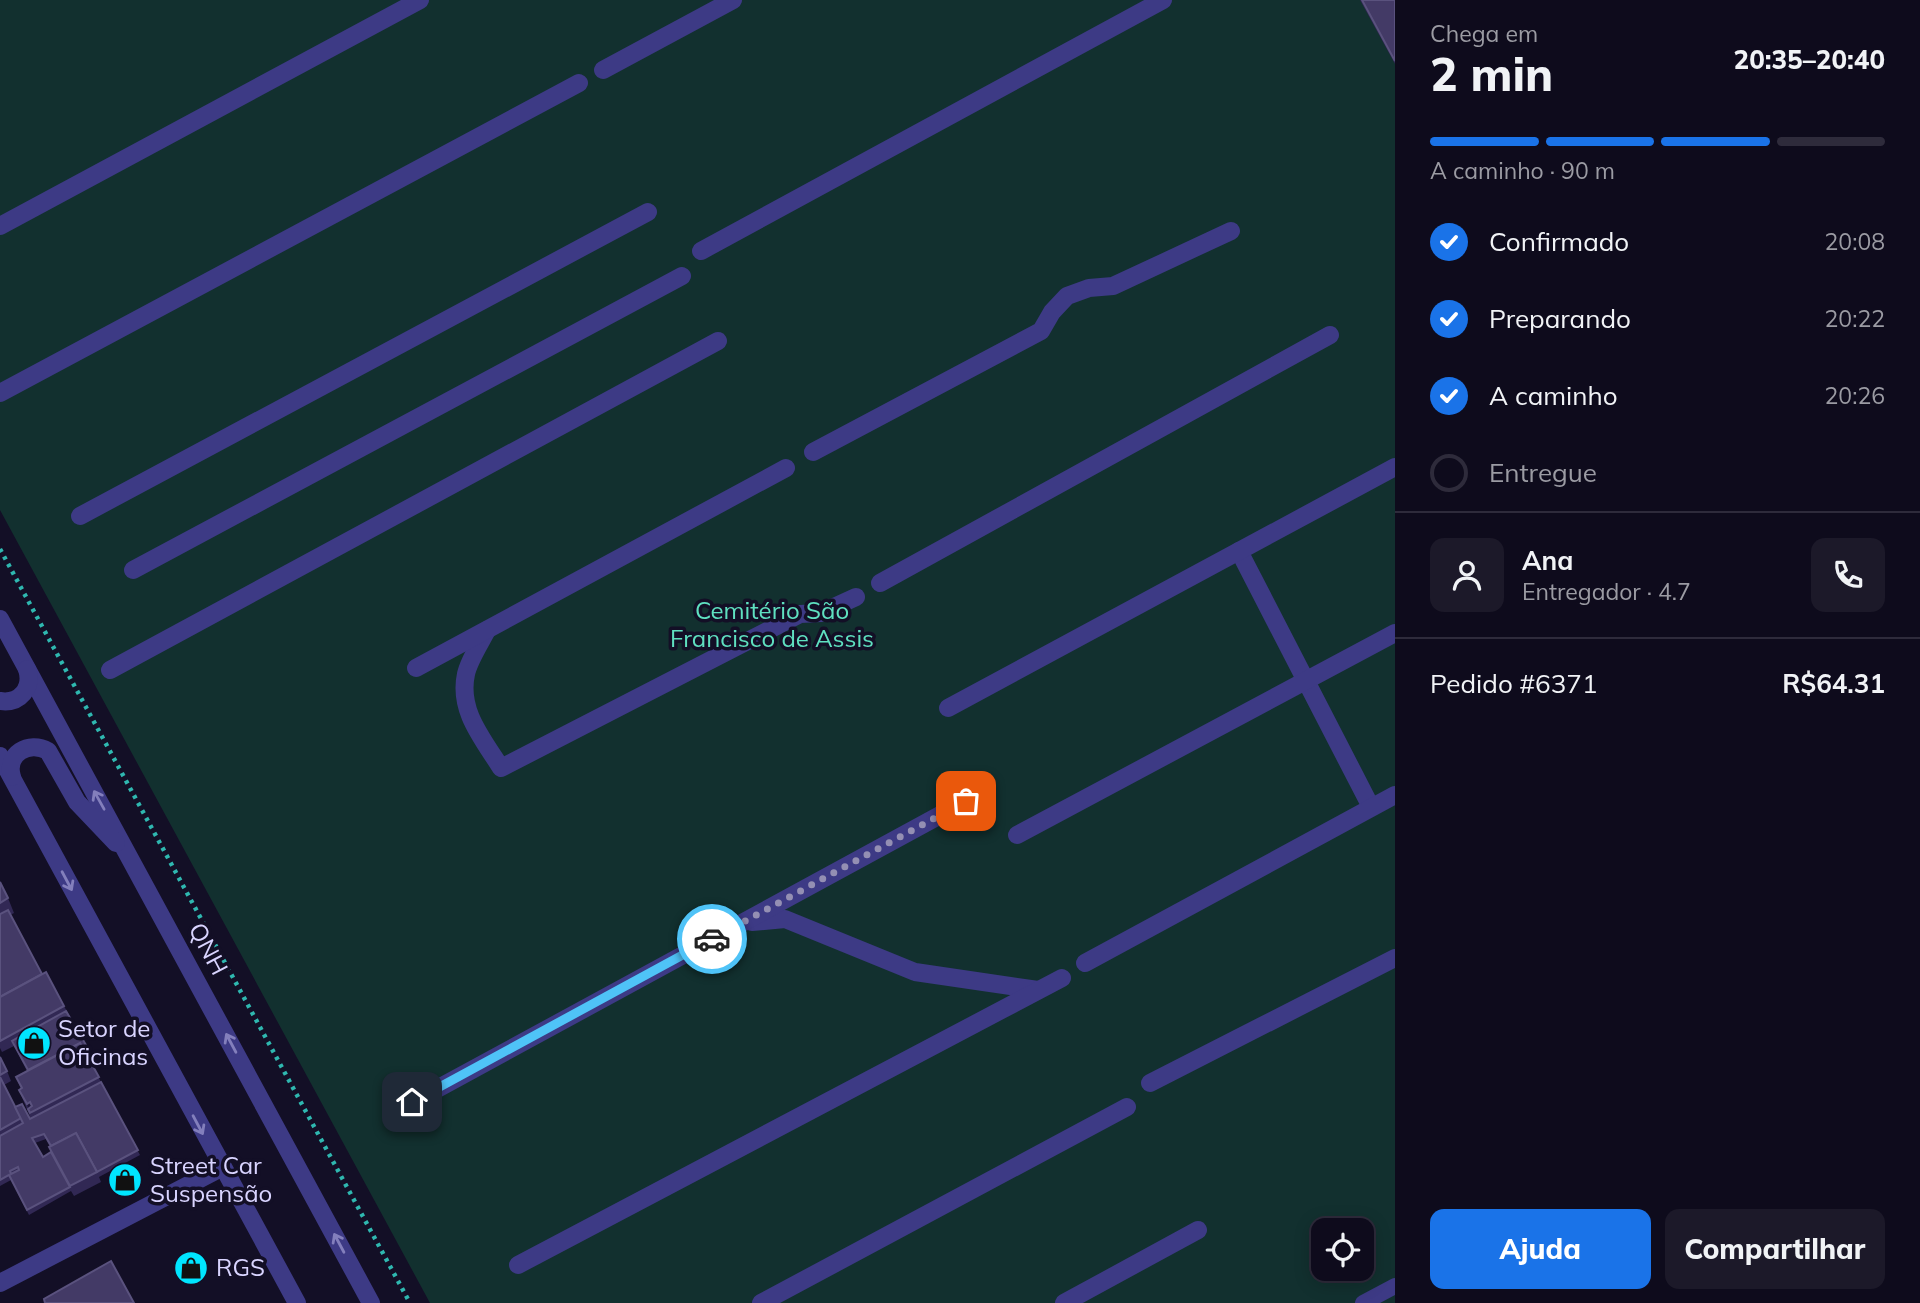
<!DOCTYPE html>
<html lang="pt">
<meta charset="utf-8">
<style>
body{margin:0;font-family:Mulish,sans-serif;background:#1c1929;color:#f1f3f6;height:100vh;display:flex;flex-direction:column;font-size:26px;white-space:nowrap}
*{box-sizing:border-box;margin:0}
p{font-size:23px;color:#9b9ba3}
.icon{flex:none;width:38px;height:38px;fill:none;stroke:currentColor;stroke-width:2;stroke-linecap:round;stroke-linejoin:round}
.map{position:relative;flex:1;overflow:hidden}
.side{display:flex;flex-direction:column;background:#0e0b1c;width:525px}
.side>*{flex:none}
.buttons{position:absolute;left:1311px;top:1218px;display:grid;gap:14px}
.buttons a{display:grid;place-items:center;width:63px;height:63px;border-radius:14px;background:#0e0b1c;box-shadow:0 4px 18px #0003,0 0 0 2px #2e2b3b;font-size:35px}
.pin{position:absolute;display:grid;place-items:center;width:60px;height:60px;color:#fff;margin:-30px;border-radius:14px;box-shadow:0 4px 10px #0006}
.courier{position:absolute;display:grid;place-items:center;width:70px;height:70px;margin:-35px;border:5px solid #4fc3f7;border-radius:50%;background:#fff;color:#222;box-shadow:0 2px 9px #0007}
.summary em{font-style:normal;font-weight:800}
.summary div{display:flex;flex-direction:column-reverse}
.summary{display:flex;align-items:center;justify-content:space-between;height:119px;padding:0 35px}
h1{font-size:46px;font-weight:800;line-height:52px}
.bar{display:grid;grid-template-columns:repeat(4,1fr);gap:10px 7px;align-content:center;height:84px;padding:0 35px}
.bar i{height:9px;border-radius:5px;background:#2e2b3b}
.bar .selected{background:#1a73e8}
.bar p{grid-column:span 4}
.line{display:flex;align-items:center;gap:18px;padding:0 35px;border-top:2px solid #2e2b3b}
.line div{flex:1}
.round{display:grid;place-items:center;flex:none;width:74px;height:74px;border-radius:14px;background:#1c1929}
ol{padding:0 35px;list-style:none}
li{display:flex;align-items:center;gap:21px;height:77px}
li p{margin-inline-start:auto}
li .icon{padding:7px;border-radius:50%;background:#1a73e8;color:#fff;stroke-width:4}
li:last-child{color:#9b9ba3}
li i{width:38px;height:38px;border:4px solid #2e2b3b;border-radius:50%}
.primary-button{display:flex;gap:14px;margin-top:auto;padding:14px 35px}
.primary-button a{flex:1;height:80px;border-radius:14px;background:#1a73e8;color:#fff;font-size:28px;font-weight:800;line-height:80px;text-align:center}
.primary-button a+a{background:#1c1929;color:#f1f3f6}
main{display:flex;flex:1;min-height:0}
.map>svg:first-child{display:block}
.green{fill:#12302f;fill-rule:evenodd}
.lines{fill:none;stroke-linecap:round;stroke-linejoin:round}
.path{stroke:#2fb8b0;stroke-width:4.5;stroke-dasharray:3.5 5;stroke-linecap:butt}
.service{stroke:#3d3a85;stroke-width:16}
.minor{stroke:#3d3a85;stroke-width:18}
.tertiary{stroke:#3d3a85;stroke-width:18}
.wall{fill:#312854;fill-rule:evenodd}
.shaded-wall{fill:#1d163a}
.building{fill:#433a66;stroke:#5a527e;stroke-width:2;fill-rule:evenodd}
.oneway{stroke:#837fbc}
.done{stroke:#948fb3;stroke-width:7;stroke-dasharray:0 12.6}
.route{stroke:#4fc3f7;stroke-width:9}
.labels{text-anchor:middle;stroke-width:7;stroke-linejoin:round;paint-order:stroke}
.park-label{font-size:24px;fill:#5fe0c0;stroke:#130f26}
.street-label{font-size:24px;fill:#d9d4ff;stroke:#130f26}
.poi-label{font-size:24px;fill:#d9d4ff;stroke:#130f26;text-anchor:start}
</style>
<main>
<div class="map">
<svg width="1395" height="1303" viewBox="0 0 1395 1303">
<rect width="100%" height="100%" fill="#130f26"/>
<path class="green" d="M0,0H1366L1395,53V1303H430L0,510ZM1323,1230H1362V1269H1323Z"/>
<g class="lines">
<polyline class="path" points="0,549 410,1303"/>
<polyline class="service" points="1363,1303 1395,1286"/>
<g class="minor">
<polyline points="603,70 733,0"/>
<polyline points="0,226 420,0"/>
<polyline points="701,251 1163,0"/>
<polyline points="0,393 579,83"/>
<polyline points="813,452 1041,331 1052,312 1067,296 1089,288 1113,286 1231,231"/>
<polyline points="80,516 648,212"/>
<polyline points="1239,551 1371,807"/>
<polyline points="133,570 682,276"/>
<polyline points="880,583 1330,335"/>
<path d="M487,630C480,644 469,660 466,674C458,711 483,739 501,768L800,614L821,613L856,597"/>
<polyline points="416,668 786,468"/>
<polyline points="110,670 718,341"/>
<polyline points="948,708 1395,467"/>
<polyline points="1017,835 1395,633"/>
<polyline points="752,922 785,919 915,972 1038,990"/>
<polyline points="1085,963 1395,795"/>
<polyline points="1150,1083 1395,958"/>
<polyline points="413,1102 966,801"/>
<polyline points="518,1265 1062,978"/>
<polyline points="0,1283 221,1168"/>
<polyline points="761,1303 1127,1107"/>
<polyline points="1064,1303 1198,1230"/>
</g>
<g class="tertiary">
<polyline points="0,619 371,1303"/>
<path d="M0,701C20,704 33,688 27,669"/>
<polyline points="0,756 297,1303"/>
<path d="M12,777C5,754 29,740 48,751L77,802L116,843"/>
</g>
</g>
<g class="wall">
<polygon points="1360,0 1395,0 1395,64"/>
<path d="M0,882L8,898L14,913L10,915L42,974L64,1006L86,1045L87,1051L85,1052L140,1155L99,1177L101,1182L74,1196L71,1191L29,1215L11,1180L0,1186V1057L7,1071L11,1081L4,1085L15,1107L30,1119H31L19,1090L21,1089L16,1077L27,1071L14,1046L2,1052L0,1048ZM46,1139L50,1147H49L51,1152L43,1157L35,1143Z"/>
</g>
<polygon class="shaded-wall" points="30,1102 33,1112 30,1114 27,1104"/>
<g class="building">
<polygon points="1362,0 1395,0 1395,61"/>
<polygon points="0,882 8,898 0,903"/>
<polygon points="8,910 42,974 0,997 0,914"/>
<polygon points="46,972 64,1006 0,1041 0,997"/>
<polygon points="66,1011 86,1045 82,1047 80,1043 28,1070 12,1041"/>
<polygon points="80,1043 99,1077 30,1113 28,1109 32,1106 30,1102 27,1104 19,1090 22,1088 16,1077"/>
<polygon points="0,1057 7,1071 0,1075"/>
<polygon points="0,1077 21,1118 0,1130"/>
<path d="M101,1082L138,1150L97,1172L76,1133L51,1146L44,1134L32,1138L43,1157L51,1152L70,1187L27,1210L9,1175L0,1180V1136L23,1123L15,1107L22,1104L30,1119ZM18,1167L19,1170L11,1174L10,1171Z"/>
<polygon points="76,1133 97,1172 70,1186 49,1147"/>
<polygon points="111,1261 134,1303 45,1303 44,1299"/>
</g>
<defs><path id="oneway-shaft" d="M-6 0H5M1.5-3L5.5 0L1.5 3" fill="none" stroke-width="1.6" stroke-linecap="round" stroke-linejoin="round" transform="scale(1.75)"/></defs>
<g class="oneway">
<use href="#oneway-shaft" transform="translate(99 800) rotate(-119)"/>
<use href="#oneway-shaft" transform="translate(67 881) rotate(62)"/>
<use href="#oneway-shaft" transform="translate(231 1043) rotate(-118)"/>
<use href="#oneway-shaft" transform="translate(198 1125) rotate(62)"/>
<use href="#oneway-shaft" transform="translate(339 1243) rotate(-118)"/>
</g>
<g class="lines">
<polyline class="done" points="712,939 966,801"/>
<polyline class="route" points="412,1102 712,939"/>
</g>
<defs>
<g id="shop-disc" transform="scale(1.75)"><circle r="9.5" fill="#00e5ff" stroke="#130f26"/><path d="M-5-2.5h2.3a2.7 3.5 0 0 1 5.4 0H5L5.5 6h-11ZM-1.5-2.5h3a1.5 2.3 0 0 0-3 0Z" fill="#111"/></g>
</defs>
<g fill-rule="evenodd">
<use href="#shop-disc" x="34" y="1043"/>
<use href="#shop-disc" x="125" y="1180"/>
<use href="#shop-disc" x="191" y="1268"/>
</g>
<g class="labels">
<g class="park-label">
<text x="772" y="619">Cemitério São<tspan x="772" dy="28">Francisco de Assis</tspan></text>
</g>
<g class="street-label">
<text transform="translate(208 949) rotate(62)" y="8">QNH</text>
</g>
<g class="poi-label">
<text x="58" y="1037">Setor de<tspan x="58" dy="28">Oficinas</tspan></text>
<text x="150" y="1174">Street Car<tspan x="150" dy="28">Suspensão</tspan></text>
<text x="216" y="1276">RGS</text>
</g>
</g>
</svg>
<div class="buttons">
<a><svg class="icon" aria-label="locate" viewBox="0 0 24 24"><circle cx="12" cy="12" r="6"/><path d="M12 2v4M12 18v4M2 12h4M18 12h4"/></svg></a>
</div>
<div class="pin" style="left:966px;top:801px;background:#ea580c"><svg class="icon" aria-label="bag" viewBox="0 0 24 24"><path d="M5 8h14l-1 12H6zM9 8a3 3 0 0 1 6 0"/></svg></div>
<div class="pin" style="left:412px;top:1102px;background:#1f2937"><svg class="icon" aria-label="home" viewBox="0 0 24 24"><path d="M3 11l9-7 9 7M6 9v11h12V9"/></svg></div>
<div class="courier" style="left:712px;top:939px"><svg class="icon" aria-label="car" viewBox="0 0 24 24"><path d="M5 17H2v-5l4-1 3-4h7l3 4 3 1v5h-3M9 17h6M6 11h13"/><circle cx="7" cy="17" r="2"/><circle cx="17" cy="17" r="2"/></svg></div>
</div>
<section class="side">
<div class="summary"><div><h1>2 min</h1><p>Chega em</p></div><em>20:35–20:40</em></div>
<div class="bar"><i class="selected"></i><i class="selected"></i><i class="selected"></i><i></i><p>A caminho · 90 m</p></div>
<ol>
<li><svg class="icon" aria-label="check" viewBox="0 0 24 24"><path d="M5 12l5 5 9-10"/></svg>Confirmado<p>20:08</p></li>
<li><svg class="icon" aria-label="check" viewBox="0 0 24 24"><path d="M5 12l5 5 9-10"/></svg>Preparando<p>20:22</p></li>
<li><svg class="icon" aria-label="check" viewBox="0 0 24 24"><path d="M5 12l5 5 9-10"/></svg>A caminho<p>20:26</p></li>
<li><i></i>Entregue</li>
</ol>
<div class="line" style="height:126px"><a class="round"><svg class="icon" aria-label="person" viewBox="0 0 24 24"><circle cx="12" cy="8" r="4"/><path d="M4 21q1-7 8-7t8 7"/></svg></a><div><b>Ana</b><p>Entregador · 4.7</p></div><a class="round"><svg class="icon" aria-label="phone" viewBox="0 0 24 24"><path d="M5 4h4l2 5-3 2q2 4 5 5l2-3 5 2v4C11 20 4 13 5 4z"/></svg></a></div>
<div class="line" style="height:91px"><div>Pedido #6371</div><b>R$64.31</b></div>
<div class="primary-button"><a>Ajuda</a><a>Compartilhar</a></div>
</section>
</main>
